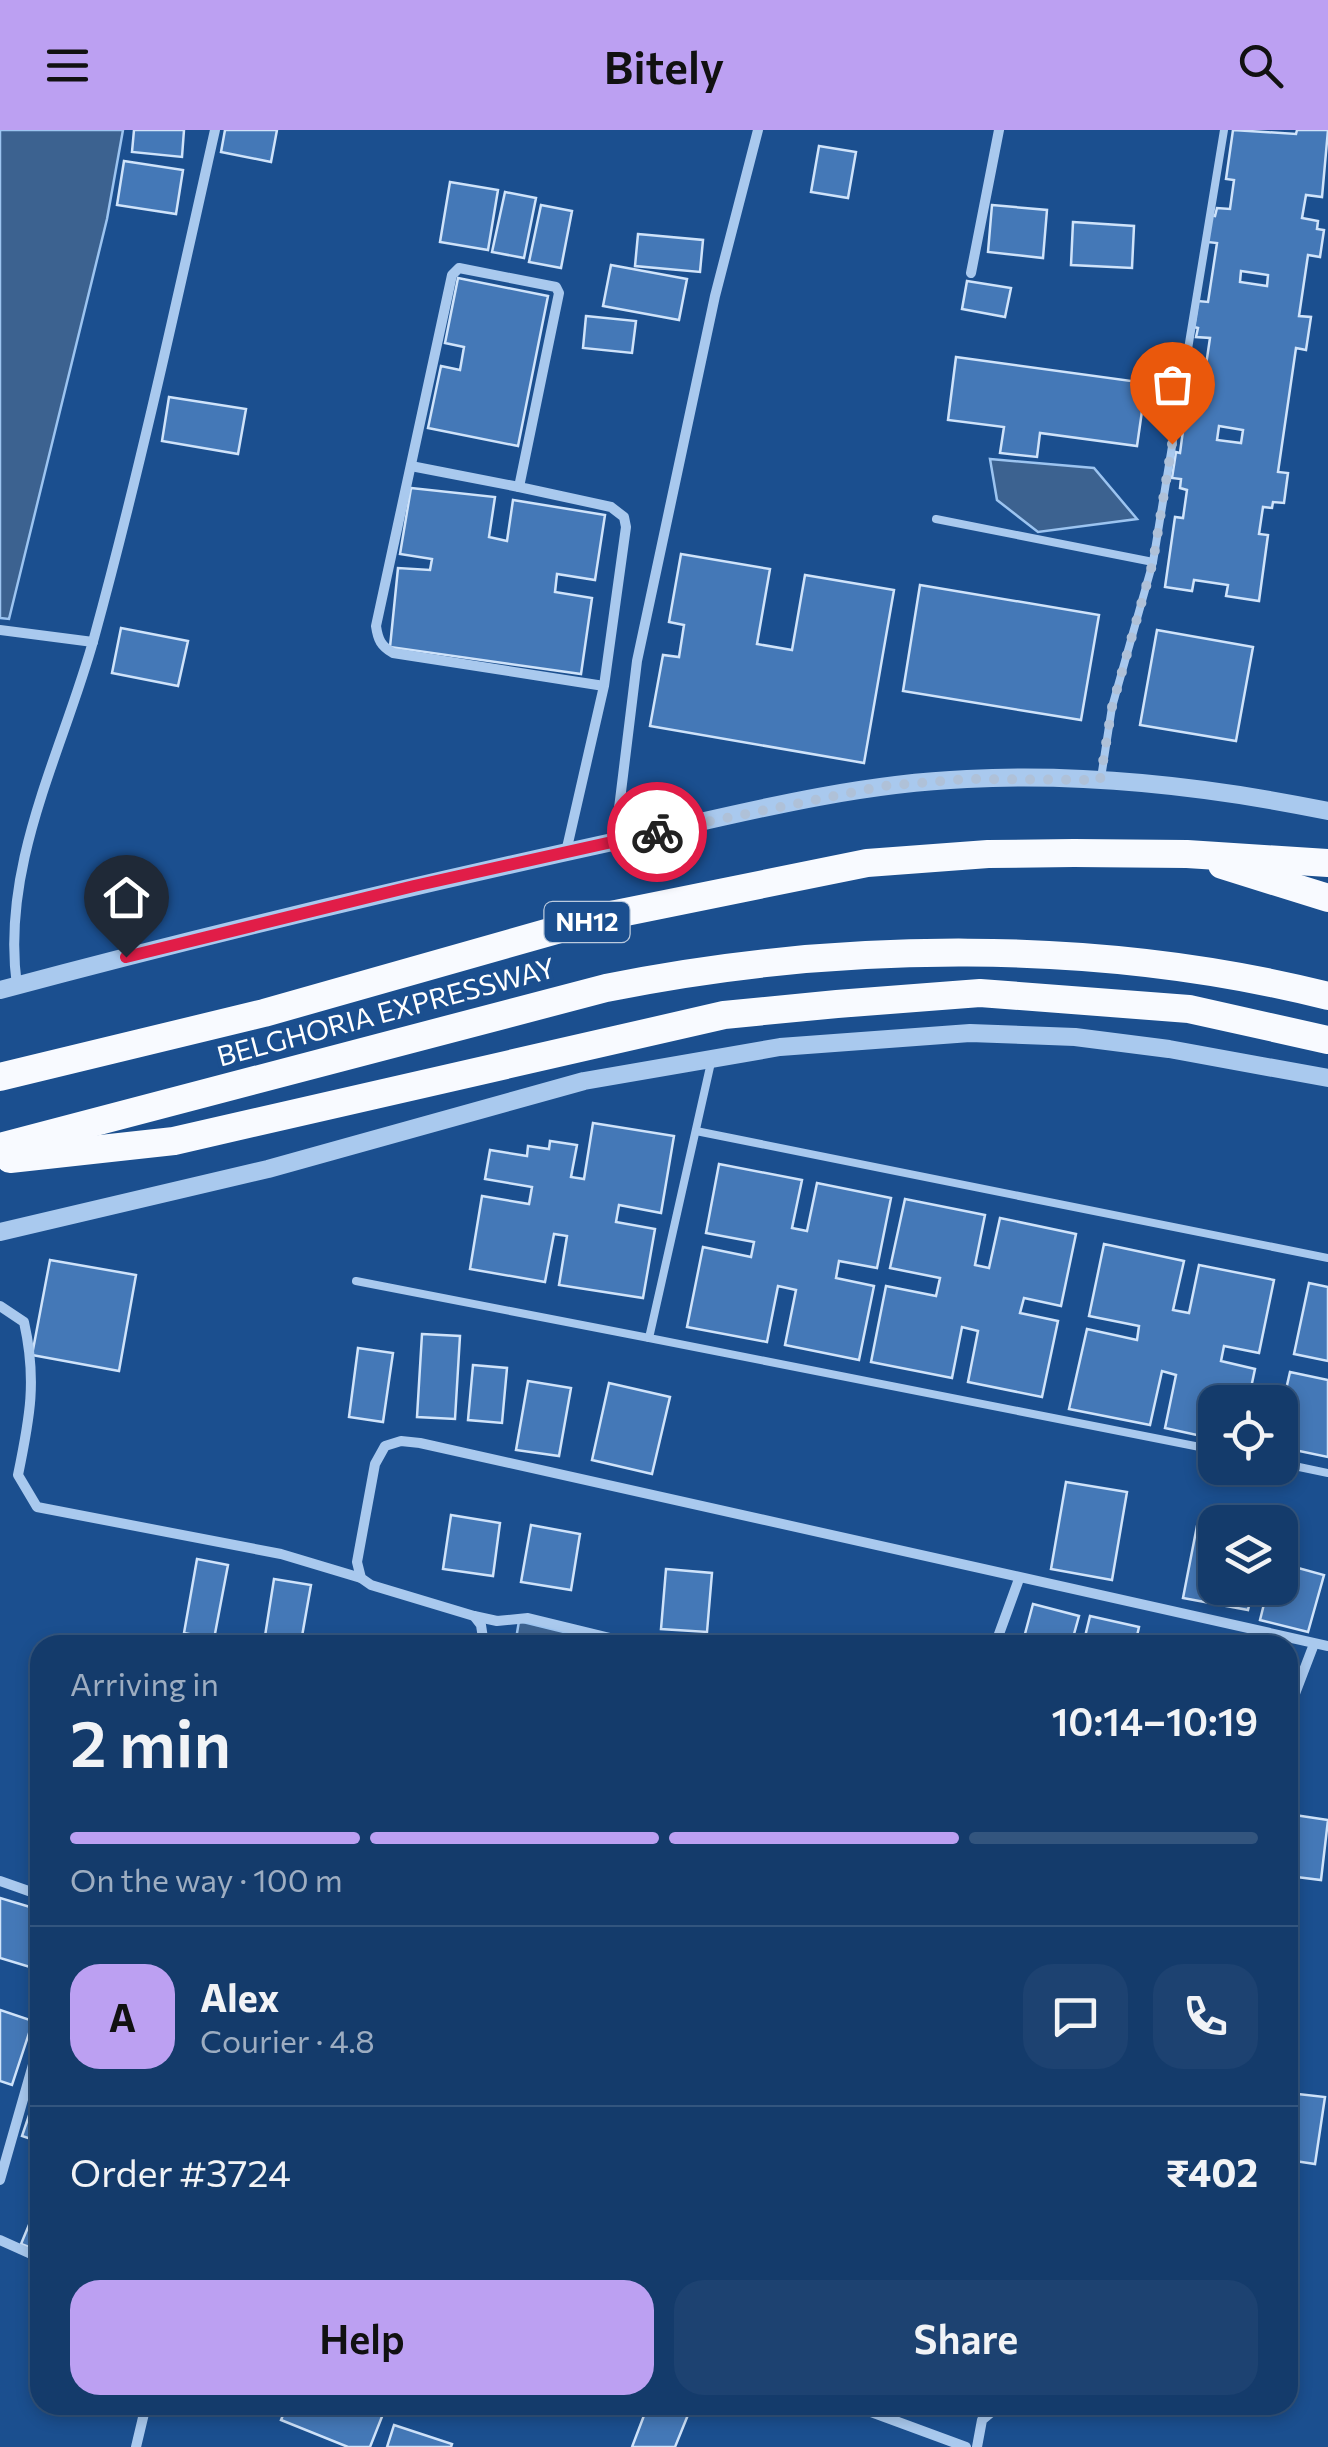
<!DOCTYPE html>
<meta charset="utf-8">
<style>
body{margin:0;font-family:Commissioner,sans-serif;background:#1d4271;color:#f1f3f6;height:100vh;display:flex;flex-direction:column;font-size:38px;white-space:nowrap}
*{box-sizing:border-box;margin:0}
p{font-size:32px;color:#9dadc1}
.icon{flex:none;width:55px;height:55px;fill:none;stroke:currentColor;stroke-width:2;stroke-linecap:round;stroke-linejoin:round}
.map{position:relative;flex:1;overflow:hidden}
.panel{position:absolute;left:30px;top:1505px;width:1268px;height:780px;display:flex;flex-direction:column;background:#143b6b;border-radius:30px;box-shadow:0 5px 15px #0003,0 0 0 2px #33557e}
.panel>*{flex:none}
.tools{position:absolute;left:1198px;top:1255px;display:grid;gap:20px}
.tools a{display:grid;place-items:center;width:100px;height:100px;border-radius:20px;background:#143b6b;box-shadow:0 5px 15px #0003,0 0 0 2px #33557e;font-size:50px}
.pin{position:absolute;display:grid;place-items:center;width:85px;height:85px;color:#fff;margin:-102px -42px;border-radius:50% 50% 50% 0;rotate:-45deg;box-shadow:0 0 10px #0007}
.pin .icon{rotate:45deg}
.courier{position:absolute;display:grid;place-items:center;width:100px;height:100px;margin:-50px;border:8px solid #e11d48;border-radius:50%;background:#fff;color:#222;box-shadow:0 2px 12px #0007}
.head em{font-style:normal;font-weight:600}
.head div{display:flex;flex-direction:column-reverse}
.head{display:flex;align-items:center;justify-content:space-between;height:170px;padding:0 40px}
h1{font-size:65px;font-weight:600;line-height:75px}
.bar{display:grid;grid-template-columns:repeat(4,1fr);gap:15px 10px;align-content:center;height:120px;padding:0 40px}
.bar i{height:12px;border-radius:8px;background:#33557e}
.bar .current{background:#bca0f2}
.bar p{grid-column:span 4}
.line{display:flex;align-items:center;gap:25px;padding:0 40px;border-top:2px solid #33557e}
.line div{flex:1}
.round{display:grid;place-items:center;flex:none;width:105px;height:105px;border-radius:30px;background:#1d4271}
.cta{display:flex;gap:20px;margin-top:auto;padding:20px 40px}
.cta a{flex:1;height:115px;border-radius:30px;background:#bca0f2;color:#111;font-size:40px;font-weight:600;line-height:115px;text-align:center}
.cta a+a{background:#1d4271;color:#f1f3f6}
header{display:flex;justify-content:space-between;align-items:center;height:130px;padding:0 40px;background:#bca0f2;color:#111;font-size:45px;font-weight:600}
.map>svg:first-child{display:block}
.water{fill:#3c6290;stroke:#9cc4f0;stroke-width:2.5}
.building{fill:#4478b7;stroke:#cfe3fa;stroke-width:2.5;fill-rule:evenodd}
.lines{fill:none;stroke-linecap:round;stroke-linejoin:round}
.service{stroke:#a9c9ee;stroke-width:8}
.minor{stroke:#a9c9ee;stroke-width:10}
.tertiary{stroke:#a9c9ee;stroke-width:18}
.trunk{stroke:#f8faff;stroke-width:28}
.done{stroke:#afc1d8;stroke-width:10;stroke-dasharray:0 18}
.route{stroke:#e11d48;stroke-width:12}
.labels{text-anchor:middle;stroke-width:8;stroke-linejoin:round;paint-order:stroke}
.shield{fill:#1b4f8f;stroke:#bbcadd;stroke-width:2.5}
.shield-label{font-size:25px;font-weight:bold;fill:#fff}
.street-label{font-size:28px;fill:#fff;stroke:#1b4f8f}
</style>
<header><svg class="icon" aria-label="menu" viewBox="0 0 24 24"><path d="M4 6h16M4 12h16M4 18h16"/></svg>Bitely<svg class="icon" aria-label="search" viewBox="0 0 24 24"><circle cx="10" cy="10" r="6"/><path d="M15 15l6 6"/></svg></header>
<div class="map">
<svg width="1328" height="2317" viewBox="0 0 1328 2317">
<rect width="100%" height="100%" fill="#1b4f8f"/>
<g class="water">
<polygon points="0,0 123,0 107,89 9,489 0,488"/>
<polygon points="990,329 1094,338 1137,389 1038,402 997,370"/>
<polygon points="519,1491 617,1515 515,1515"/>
</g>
<g class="building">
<polygon points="134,0 184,0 182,27 132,22"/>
<polygon points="225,0 277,0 271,32 221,22"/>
<path d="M1233,0L1296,4L1297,0H1328L1322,67L1306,65L1302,88L1318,91L1317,99L1324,100L1320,127L1308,125L1299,186L1311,187L1306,220L1296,218L1278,342L1288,343L1284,373L1273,372L1272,378L1263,377L1259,404L1268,405L1259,471L1226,466L1228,455L1194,450L1192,461L1165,457L1175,387L1183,388L1187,360L1180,358L1181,349L1172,348L1176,322L1180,323L1192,233L1206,235L1210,208L1196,207L1198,198L1194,197L1198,171L1208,172L1217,113L1207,112L1210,85L1215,86L1217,78L1230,79L1234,50L1226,49ZM1241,141L1268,145L1267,156L1240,152ZM1219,296L1243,300L1241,313L1217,310Z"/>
<polygon points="819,16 856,22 848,68 811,62"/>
<polygon points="124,31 183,40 176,84 117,75"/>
<polygon points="450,52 498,60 488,120 440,112"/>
<polygon points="505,62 536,68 524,128 492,122"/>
<polygon points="541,75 572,81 561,138 529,132"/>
<polygon points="992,75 1047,80 1043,128 988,122"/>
<polygon points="1073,92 1134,96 1132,138 1071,135"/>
<polygon points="638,104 703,110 700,142 635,136"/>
<polygon points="611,135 687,149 679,190 603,176"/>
<polygon points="458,148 548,166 518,316 428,298 441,236 460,240 464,217 445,213"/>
<polygon points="967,151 1011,158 1005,187 962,179"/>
<polygon points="586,186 636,191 632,223 583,218"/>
<polygon points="956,227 1146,253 1137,316 1040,303 1037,327 1000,323 1004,297 948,290"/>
<polygon points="169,267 246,279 238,324 162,311"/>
<polygon points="411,358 495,367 489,407 507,411 513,370 605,385 595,450 557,444 555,462 592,468 581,544 390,517 398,438 430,440 432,429 400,424"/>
<polygon points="681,424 770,439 757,514 792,520 805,445 894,460 864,633 650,596 663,525 679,527 684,495 669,492"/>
<polygon points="920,455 1099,485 1081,590 903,561"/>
<polygon points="121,498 188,511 178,556 112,543"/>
<polygon points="1157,500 1253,517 1236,611 1140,595"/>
<polygon points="593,993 674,1006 661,1083 619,1075 616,1092 655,1099 643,1168 559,1155 567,1106 554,1104 545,1152 470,1139 482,1066 529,1074 532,1057 485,1049 490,1020 527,1026 528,1016 549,1019 550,1011 577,1015 571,1047 584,1049"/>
<polygon points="719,1034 802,1050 792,1098 807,1101 817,1053 891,1068 877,1138 839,1131 836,1148 874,1156 859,1230 785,1215 796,1160 778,1156 767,1212 687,1197 703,1117 751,1127 754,1112 706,1103"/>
<polygon points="905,1069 985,1085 975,1135 989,1138 1000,1088 1076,1104 1061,1176 1024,1168 1020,1183 1058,1191 1042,1267 968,1252 978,1201 962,1197 952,1248 871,1232 886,1156 936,1166 940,1148 890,1138"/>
<polygon points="1104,1114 1184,1131 1173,1180 1189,1183 1199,1135 1274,1150 1259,1223 1224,1216 1221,1231 1255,1239 1248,1272 1215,1272 1215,1309 1165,1298 1176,1245 1162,1241 1150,1295 1069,1279 1087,1199 1137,1210 1139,1196 1089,1186"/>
<polygon points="50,1130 136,1145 119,1241 32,1225"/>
<polygon points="1309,1153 1328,1157 1328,1231 1294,1224"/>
<polygon points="422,1204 460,1206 455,1289 417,1287"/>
<polygon points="358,1218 393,1223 383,1292 349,1287"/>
<polygon points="473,1235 507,1238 502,1293 468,1290"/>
<polygon points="1290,1242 1328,1250 1328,1327 1280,1317 1280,1286"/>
<polygon points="528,1251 571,1258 559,1326 516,1320"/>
<polygon points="609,1253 670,1267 652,1344 592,1330"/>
<polygon points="1066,1352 1127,1362 1112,1450 1051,1439"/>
<polygon points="451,1385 500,1393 493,1446 443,1439"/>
<polygon points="531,1395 580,1404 571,1460 521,1452"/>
<polygon points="1197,1396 1215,1399 1215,1458 1253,1458 1248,1480 1183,1468"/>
<polygon points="197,1429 228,1435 214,1509 184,1503"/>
<polygon points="1280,1433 1324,1445 1308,1502 1260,1490 1268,1458 1280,1458"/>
<polygon points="666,1439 712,1443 707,1502 661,1499"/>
<polygon points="274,1449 311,1455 301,1512 265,1506"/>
<polygon points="1033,1474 1079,1486 1071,1515 1022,1515"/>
<polygon points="1090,1486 1139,1497 1135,1515 1083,1515"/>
<polygon points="1288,1684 1328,1690 1321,1750 1288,1746"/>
<polygon points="0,1768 40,1780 40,1840 0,1828"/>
<polygon points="0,1880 33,1891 12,1955 0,1951"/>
<polygon points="40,1953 40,2012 22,2006"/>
<polygon points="1289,1963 1325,1967 1315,2034 1288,2030"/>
<polygon points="36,2078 40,2079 40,2121 21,2114"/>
<polygon points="287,2275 374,2275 385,2279 370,2317 348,2317 281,2290"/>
<polygon points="648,2275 692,2275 675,2317 632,2317"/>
<polygon points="394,2295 452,2314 451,2317 387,2317"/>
</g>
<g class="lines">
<g class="service">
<polyline points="936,389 1153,432"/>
<polyline points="1101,648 1112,577 1153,432 1224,0"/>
<polyline points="712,928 649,1208 1215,1320"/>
<polyline points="696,1001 1328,1128"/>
<polyline points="356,1151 649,1208"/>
<polyline points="1280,1333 1328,1343"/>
</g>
<g class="minor">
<polyline points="971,143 999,0"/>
<polyline points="411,336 519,357"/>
<polyline points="0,500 93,512"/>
<polyline points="615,711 637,531 715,166 758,0"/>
<path d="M566,722L604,556L626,397L624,387L611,377L519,357L559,163L556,157L459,138L452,145L376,496C378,510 381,516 393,523L604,556"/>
<path d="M17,856C0,734 63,621 94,508C140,340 177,170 215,0"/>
<path d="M0,1176L24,1192C37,1250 30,1287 18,1345L37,1377L281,1424L361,1448"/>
<polyline points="474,1486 497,1491 528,1488 639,1515"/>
<polyline points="484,1515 481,1495 474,1486 371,1455 361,1448 357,1432 375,1334 385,1316 401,1311 420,1313 1328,1516"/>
<polyline points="995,1515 1019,1449"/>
<polyline points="1288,1582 1314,1514"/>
<polyline points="0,1751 40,1765"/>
<polyline points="0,2050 40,1910"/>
<polyline points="0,2110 40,2128"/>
<polyline points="852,2275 966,2317"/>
<polyline points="136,2317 146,2275"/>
<polyline points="977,2317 982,2290 1000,2275"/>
</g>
<g class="tertiary">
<path d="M0,860C205,805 411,756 617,711C733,685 849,654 967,649C1086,643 1211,657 1328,681"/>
<polyline points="0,1102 268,1039 584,951 780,917 970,903 1075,907 1169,919 1328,948"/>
</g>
<g class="trunk">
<polyline points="1222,735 1328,768"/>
<polyline points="0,947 264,883 606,786 867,733 988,724 1074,723 1187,724 1328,733"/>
<path d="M0,1017L606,858C838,811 1098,808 1328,866"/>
<polyline points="10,1029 174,1011 724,885 837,874 980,863 1189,879 1328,910"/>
</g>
</g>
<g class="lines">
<polyline class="done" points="657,702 884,656 966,649 1100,650 1112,577 1153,432 1172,314"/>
<polyline class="route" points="126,827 414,756 657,702"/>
</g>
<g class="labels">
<rect class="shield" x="544.5" y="772" width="85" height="40" rx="8"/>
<g class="shield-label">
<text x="587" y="801">NH12</text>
</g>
<g class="street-label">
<text transform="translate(386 882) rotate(-15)" y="10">BELGHORIA EXPRESSWAY</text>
</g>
</g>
</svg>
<div class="tools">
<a><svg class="icon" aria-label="locate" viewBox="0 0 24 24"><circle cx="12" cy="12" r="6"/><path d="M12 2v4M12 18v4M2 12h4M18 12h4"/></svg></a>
<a><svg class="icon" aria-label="layers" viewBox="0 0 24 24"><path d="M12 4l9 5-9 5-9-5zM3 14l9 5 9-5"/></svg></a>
</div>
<div class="pin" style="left:1172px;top:314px;background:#ea580c"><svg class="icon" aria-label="bag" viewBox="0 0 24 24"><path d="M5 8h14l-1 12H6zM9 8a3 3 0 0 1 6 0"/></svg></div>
<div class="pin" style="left:126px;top:827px;background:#1f2937"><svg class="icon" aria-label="home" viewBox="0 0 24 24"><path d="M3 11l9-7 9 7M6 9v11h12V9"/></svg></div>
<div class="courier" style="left:657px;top:702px"><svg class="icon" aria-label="bike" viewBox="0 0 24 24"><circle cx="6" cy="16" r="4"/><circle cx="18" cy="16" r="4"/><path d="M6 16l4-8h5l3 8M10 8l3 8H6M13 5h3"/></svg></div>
<section class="panel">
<div class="head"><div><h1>2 min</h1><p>Arriving in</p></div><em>10:14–10:19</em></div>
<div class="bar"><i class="current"></i><i class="current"></i><i class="current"></i><i></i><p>On the way · 100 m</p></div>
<div class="line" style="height:180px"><b class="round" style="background:#bca0f2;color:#111">A</b><div><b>Alex</b><p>Courier · 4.8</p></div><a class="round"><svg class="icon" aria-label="chat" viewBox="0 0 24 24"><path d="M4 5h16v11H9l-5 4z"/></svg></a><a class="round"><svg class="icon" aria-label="phone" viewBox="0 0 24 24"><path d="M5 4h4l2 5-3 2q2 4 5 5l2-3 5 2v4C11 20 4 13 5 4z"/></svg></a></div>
<div class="line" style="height:130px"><div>Order #3724</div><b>₹402</b></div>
<div class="cta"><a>Help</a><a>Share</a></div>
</section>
</div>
